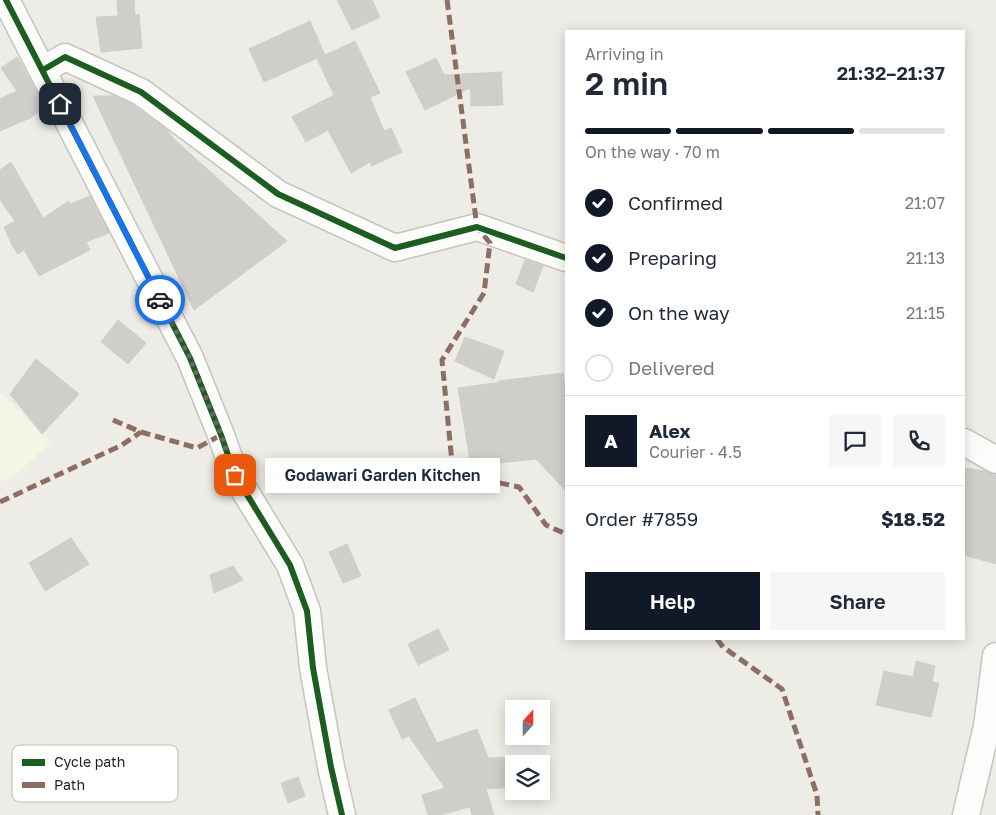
<!DOCTYPE html>
<meta charset="utf-8">
<style>
body{margin:0;font-family:"Golos Text",sans-serif;background:#f6f6f7;color:#1f2937;height:100vh;display:flex;flex-direction:column;font-size:19px;white-space:nowrap}
*{box-sizing:border-box;margin:0}
p{font-size:16px;color:#747a83}
.icon{flex:none;width:28px;height:28px;fill:none;stroke:currentColor;stroke-width:2;stroke-linecap:round;stroke-linejoin:round}
.map{position:relative;flex:1;overflow:hidden}
.side{position:absolute;left:565px;top:30px;width:400px;height:610px;display:flex;flex-direction:column;background:#fff;border-radius:0px;box-shadow:0 2px 12px #0003}
.side>*{flex:none}
.needle{width:32px;rotate:21deg}
.tools{position:absolute;left:505px;top:700px;display:grid;gap:10px}
.tools a{display:grid;place-items:center;width:45px;height:45px;border-radius:0px;background:#fff;box-shadow:0 2px 12px #0003;font-size:25px}
.pin{position:absolute;display:grid;place-items:center;width:42px;height:42px;color:#fff;margin:-21px;border-radius:10px;box-shadow:0 2px 8px #0006}
.courier{position:absolute;display:grid;place-items:center;width:50px;height:50px;margin:-25px;border:4px solid #1a73e8;border-radius:50%;background:#fff;color:#222;box-shadow:0 1px 6px #0007}
.bubble{position:absolute;height:35px;border-radius:0px;background:#fff;box-shadow:0 2px 12px #0003;font-size:16px;font-weight:600;line-height:35px;text-align:center}
.overview em{font-style:normal;font-weight:600}
.overview div{display:flex;flex-direction:column-reverse}
.overview{display:flex;align-items:center;justify-content:space-between;height:85px;padding:0 20px}
h1{font-size:32px;font-weight:600;line-height:38px}
.bar{display:grid;grid-template-columns:repeat(4,1fr);gap:8px 5px;align-content:center;height:60px;padding:0 20px}
.bar i{height:6px;border-radius:4px;background:#e0e1e3}
.bar .selected{background:#111827}
.bar p{grid-column:span 4}
.line{display:flex;align-items:center;gap:12px;padding:0 20px;border-top:1px solid #e0e1e3}
.line div{flex:1}
.round{display:grid;place-items:center;flex:none;width:52px;height:52px;border-radius:0px;background:#f6f6f7}
ol{padding:0 20px;list-style:none}
li{display:flex;align-items:center;gap:15px;height:55px}
li p{margin-inline-start:auto}
li .icon{padding:5px;border-radius:50%;background:#111827;color:#fff;stroke-width:4}
li:last-child{color:#747a83}
li i{width:28px;height:28px;border:2px solid #e0e1e3;border-radius:50%}
.primary-button{display:flex;gap:10px;margin-top:auto;padding:10px 20px}
.primary-button a{flex:1;height:58px;border-radius:0px;background:#111827;color:#fff;font-size:20px;font-weight:600;line-height:58px;text-align:center}
.primary-button a+a{background:#f6f6f7;color:#1f2937}
.map>svg:first-child{display:block}
.education{fill:#f3f6e3}
.building{fill:#d0ceca;stroke:#d0cec9}
.lines{fill:none;stroke-linecap:round;stroke-linejoin:round}
.minor-casing{stroke:#c4c4c2;stroke-width:29}
.minor{stroke:#fcfcfb;stroke-width:26}
.quiet{stroke:#8d6e63;stroke-width:5;stroke-dasharray:10 5;stroke-linecap:butt}
.cycleway-casing{stroke:#fff;stroke-width:9}
.cycleway{stroke:#1b5e20;stroke-width:6}
.done{stroke:#676765;stroke-width:5;stroke-dasharray:0 9}
.route{stroke:#1a73e8;stroke-width:6}
.key{fill:#fff;stroke:#bcbcbc;stroke-width:1}
.key-label{font-size:14px;fill:#1f1f1f}
</style>
<div class="map">
<svg width="996" height="815" viewBox="0 0 996 815">
<rect width="100%" height="100%" fill="#edece7"/>
<polygon class="education" points="0,392 51,442 16,475 0,482"/>
<g class="building">
<polygon points="117,0 134,0 135,15 139,14 142,48 101,52 96,17 118,16"/>
<polygon points="337,0 372,0 380,17 352,30"/>
<polygon points="310,21 325,55 355,41 380,93 370,97 384,131 391,128 402,152 372,166 370,162 351,173 328,130 306,142 292,117 334,95 317,59 322,56 264,82 249,49"/>
<polygon points="17,57 22,65 45,108 30,118 0,131 0,99 17,91 1,68"/>
<polygon points="436,58 444,75 503,72 501,73 503,105 471,106 470,88 425,110 406,72"/>
<polygon points="93,96 115,96 133,105 167,130 174,139 287,241 194,310"/>
<polygon points="11,162 43,218 69,201 70,204 90,196 109,233 86,242 90,250 39,276 24,250 18,254 12,245 4,227 15,221 0,200 0,170"/>
<polygon points="525,260 543,266 533,292 516,284"/>
<polygon points="118,320 146,343 128,364 101,342"/>
<polygon points="465,337 504,351 494,379 455,361"/>
<polygon points="36,359 79,394 42,434 10,394"/>
<polygon points="563,373 566,395 566,491 536,459 471,466 458,388 502,382 499,381"/>
<polygon points="964,468 986,471 996,475 996,564 964,555"/>
<polygon points="71,538 89,564 45,591 29,563"/>
<polygon points="347,544 361,576 343,583 329,552"/>
<polygon points="233,566 243,580 214,593 210,575"/>
<polygon points="438,629 449,650 418,665 408,644"/>
<polygon points="916,661 935,666 932,682 939,683 931,717 876,705 884,671 913,677"/>
<polygon points="415,698 437,743 477,729 488,758 514,757 514,787 486,789 494,815 472,815 470,807 440,815 428,815 422,795 445,788 409,736 402,739 389,710"/>
<polygon points="298,777 305,796 288,803 281,783"/>
</g>
<g class="lines">
<g class="minor-casing">
<g id="minor">
<polyline points="6,0 190,358 221,435 235,475 290,565 307,611 313,668 331,767 342,815"/>
<polyline points="43,70 65,57 141,92 278,194 395,248 477,227 566,258"/>
<polyline points="964,442 996,460"/>
<polyline points="966,815 987,726 996,656"/>
</g>
</g>
<use href="#minor" class="minor"/>
<g class="quiet">
<polyline points="447,0 477,227 490,243 484,293 442,360 453,473 519,487 546,525 566,534"/>
<polyline points="113,420 141,432 197,448 221,435"/>
<polyline points="0,502 122,445 141,432"/>
<polyline points="717,639 723,647 782,689 817,795 818,815"/>
</g>
<g class="cycleway-casing">
<g id="cycleway">
<polyline points="6,0 190,358 221,435 235,475 290,565 307,611 313,668 331,767 342,815"/>
<polyline points="43,70 65,57 141,92 278,194 395,248 477,227 566,258"/>
</g>
</g>
<use href="#cycleway" class="cycleway"/>
</g>
<g class="lines">
<polyline class="done" points="160,300 190,358 221,435 235,475"/>
<polyline class="route" points="60,104 160,300"/>
</g>
<rect x="12" y="745" width="166" height="57" rx="8" class="key"/>
<rect x="22" y="759" width="23" height="7" fill="#1b5e20"/>
<rect x="22" y="782" width="23" height="6" fill="#8d6e63"/>
<g class="key-label">
<text x="54" y="767">Cycle path</text>
<text x="54" y="790">Path</text>
</g>
</svg>
<div class="tools">
<a><svg class="needle" viewBox="-14 -14 28 28"><path d="M0-13l5 13h-10z" fill="#e53935"/><path d="M0 13l5-13h-10z" fill="#747a83"/></svg></a>
<a><svg class="icon" aria-label="layers" viewBox="0 0 24 24"><path d="M12 4l9 5-9 5-9-5zM3 14l9 5 9-5"/></svg></a>
</div>
<div class="pin" style="left:235px;top:475px;background:#ea580c"><svg class="icon" aria-label="bag" viewBox="0 0 24 24"><path d="M5 8h14l-1 12H6zM9 8a3 3 0 0 1 6 0"/></svg></div>
<div class="pin" style="left:60px;top:104px;background:#1f2937"><svg class="icon" aria-label="home" viewBox="0 0 24 24"><path d="M3 11l9-7 9 7M6 9v11h12V9"/></svg></div>
<div class="courier" style="left:160px;top:300px"><svg class="icon" aria-label="car" viewBox="0 0 24 24"><path d="M5 17H2v-5l4-1 3-4h7l3 4 3 1v5h-3M9 17h6M6 11h13"/><circle cx="7" cy="17" r="2"/><circle cx="17" cy="17" r="2"/></svg></div>
<div class="bubble" style="left:265px;top:458px;width:235px">Godawari Garden Kitchen</div>
<section class="side">
<div class="overview"><div><h1>2 min</h1><p>Arriving in</p></div><em>21:32–21:37</em></div>
<div class="bar"><i class="selected"></i><i class="selected"></i><i class="selected"></i><i></i><p>On the way · 70 m</p></div>
<ol>
<li><svg class="icon" aria-label="check" viewBox="0 0 24 24"><path d="M5 12l5 5 9-10"/></svg>Confirmed<p>21:07</p></li>
<li><svg class="icon" aria-label="check" viewBox="0 0 24 24"><path d="M5 12l5 5 9-10"/></svg>Preparing<p>21:13</p></li>
<li><svg class="icon" aria-label="check" viewBox="0 0 24 24"><path d="M5 12l5 5 9-10"/></svg>On the way<p>21:15</p></li>
<li><i></i>Delivered</li>
</ol>
<div class="line" style="height:90px"><b class="round" style="background:#111827;color:#fff">A</b><div><b>Alex</b><p>Courier · 4.5</p></div><a class="round"><svg class="icon" aria-label="chat" viewBox="0 0 24 24"><path d="M4 5h16v11H9l-5 4z"/></svg></a><a class="round"><svg class="icon" aria-label="phone" viewBox="0 0 24 24"><path d="M5 4h4l2 5-3 2q2 4 5 5l2-3 5 2v4C11 20 4 13 5 4z"/></svg></a></div>
<div class="line" style="height:65px"><div>Order #7859</div><b>$18.52</b></div>
<div class="primary-button"><a>Help</a><a>Share</a></div>
</section>
</div>
